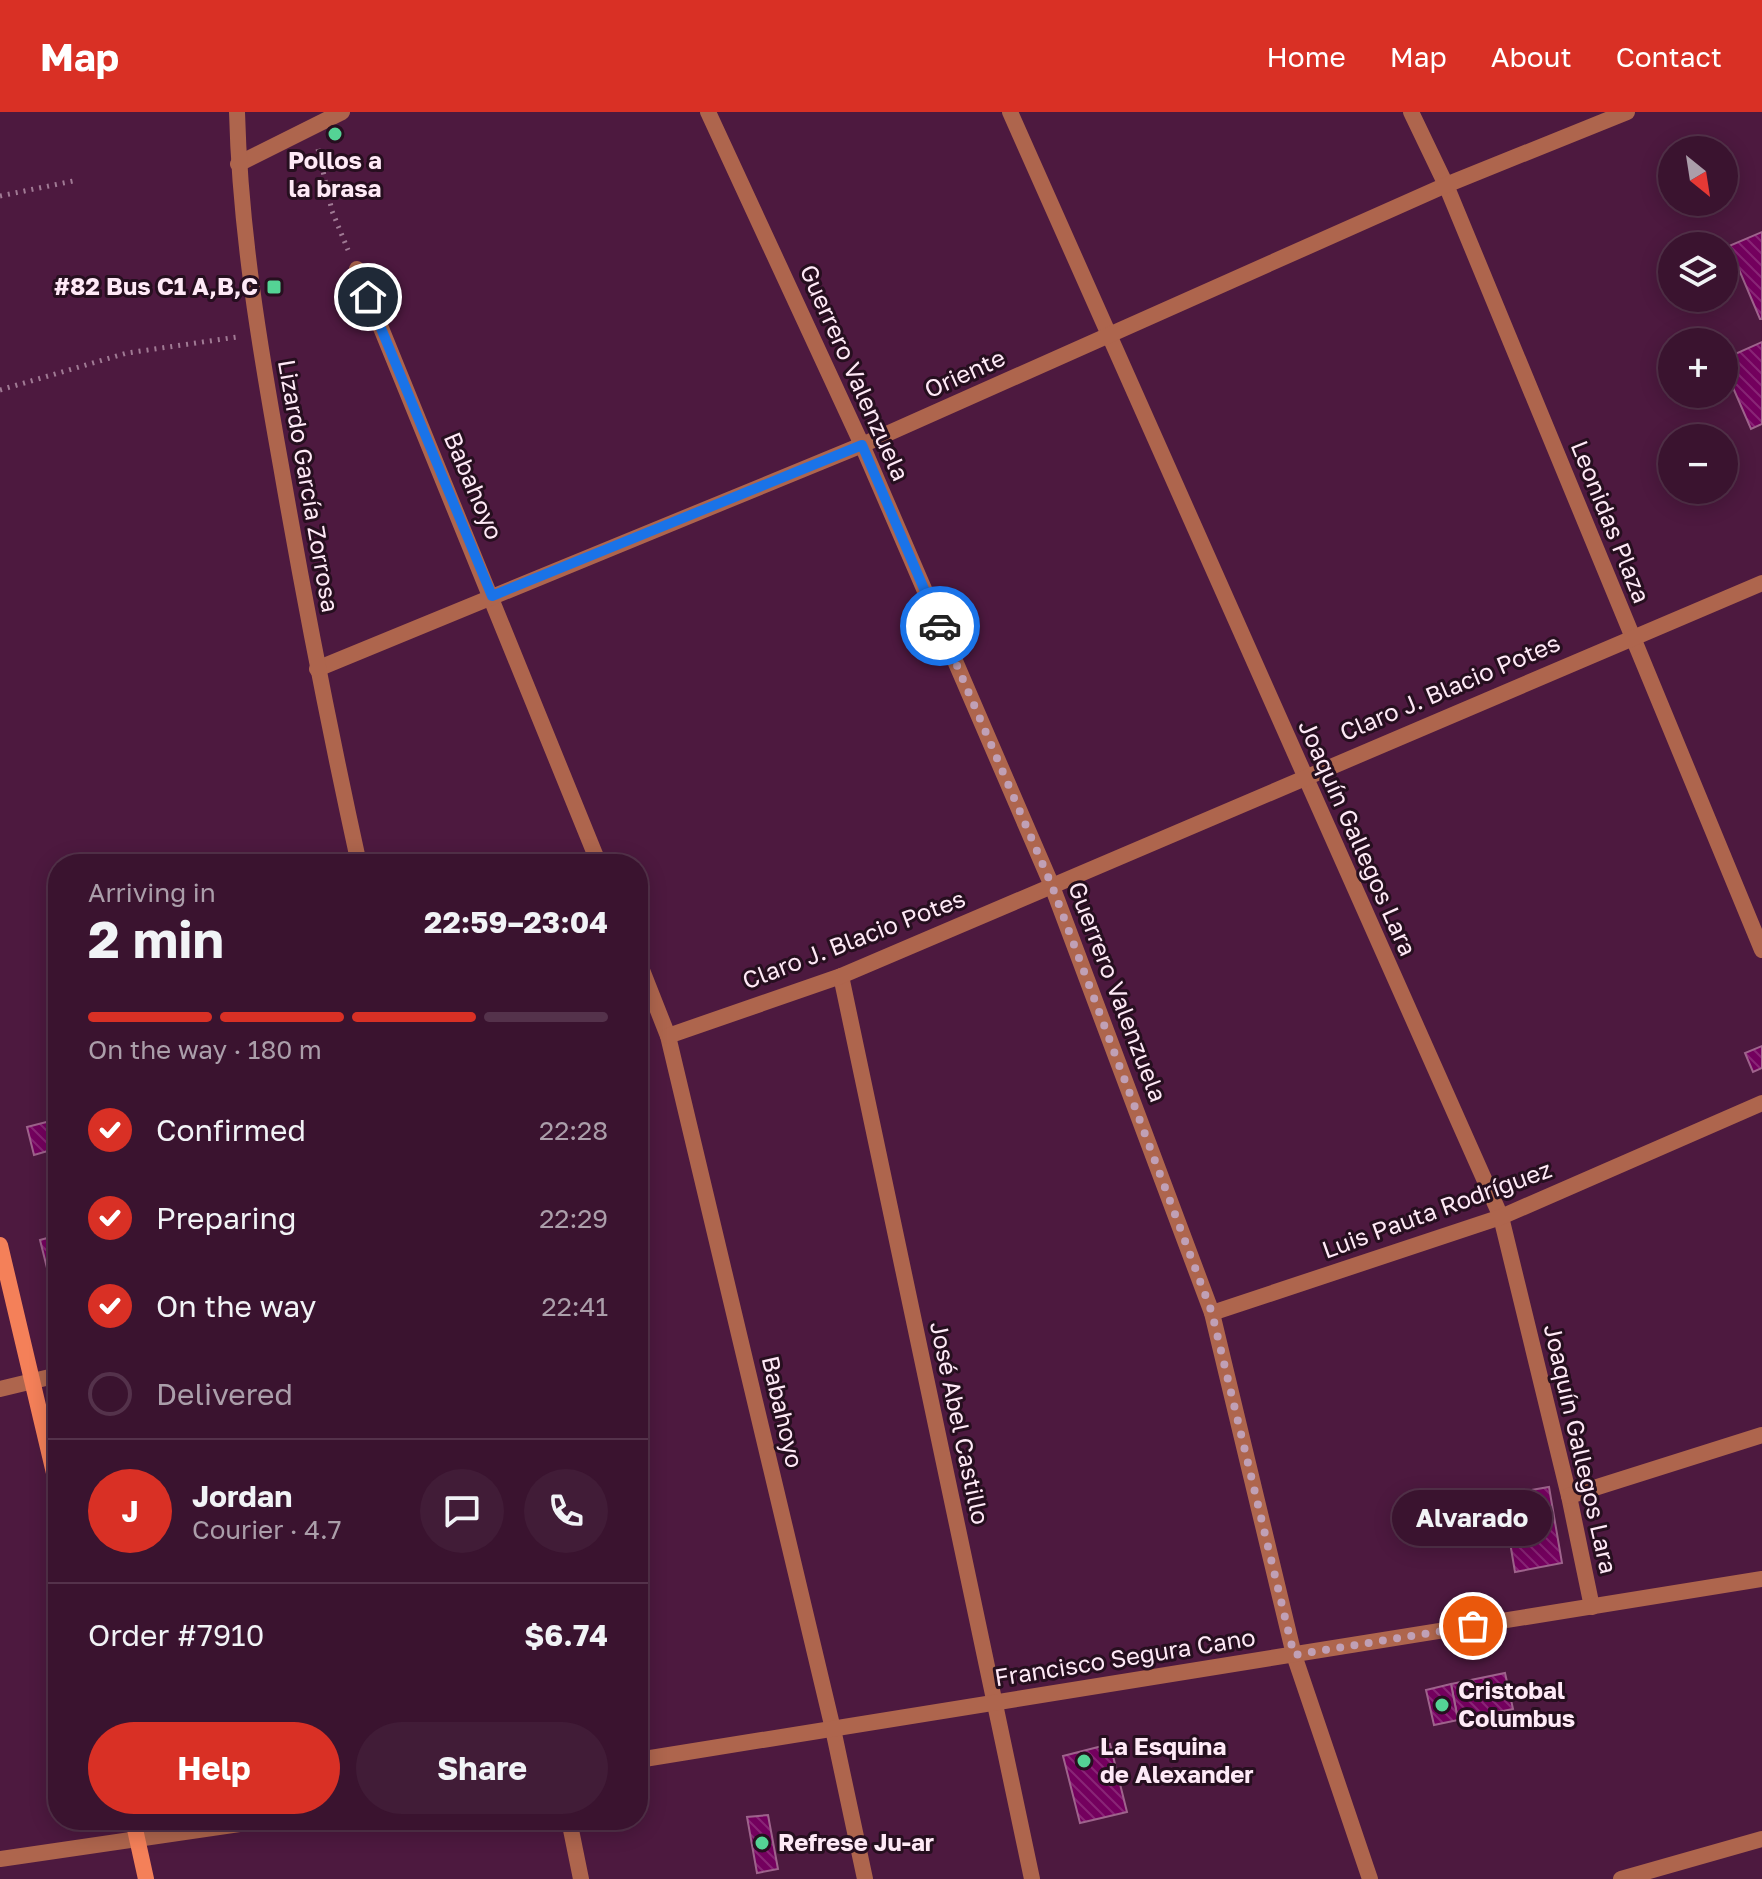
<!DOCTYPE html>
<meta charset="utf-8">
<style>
body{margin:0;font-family:"Golos Text",sans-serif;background:#411c37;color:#f1f3f6;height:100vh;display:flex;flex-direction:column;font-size:30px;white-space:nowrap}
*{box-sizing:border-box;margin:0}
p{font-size:26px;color:#ab9eaa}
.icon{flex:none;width:44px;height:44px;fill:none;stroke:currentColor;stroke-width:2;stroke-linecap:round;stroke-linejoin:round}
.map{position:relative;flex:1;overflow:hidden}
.side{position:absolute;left:48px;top:742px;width:600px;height:976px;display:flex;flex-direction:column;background:#3a132f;border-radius:32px;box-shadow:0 4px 20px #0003,0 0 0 2px #54324b}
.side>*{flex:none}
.needle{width:52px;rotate:150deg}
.fabs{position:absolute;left:1658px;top:24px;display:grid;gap:16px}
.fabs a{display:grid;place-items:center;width:80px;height:80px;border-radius:50%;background:#3a132f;box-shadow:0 4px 20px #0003,0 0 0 2px #54324b;font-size:40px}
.pin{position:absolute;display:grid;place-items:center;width:68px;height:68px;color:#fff;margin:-34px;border:4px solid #fff;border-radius:50%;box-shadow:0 2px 8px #0007}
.courier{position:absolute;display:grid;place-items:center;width:80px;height:80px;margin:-40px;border:6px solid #1a73e8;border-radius:50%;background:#fff;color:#222;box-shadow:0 2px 10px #0007}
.bubble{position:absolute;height:56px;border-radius:28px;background:#3a132f;box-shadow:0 4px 20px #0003,0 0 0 2px #54324b;font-size:26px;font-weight:700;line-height:56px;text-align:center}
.summary em{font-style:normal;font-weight:700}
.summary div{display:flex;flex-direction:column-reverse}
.summary{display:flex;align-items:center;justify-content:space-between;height:136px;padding:0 40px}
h1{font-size:52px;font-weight:700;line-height:60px}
.bar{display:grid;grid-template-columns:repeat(4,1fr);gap:12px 8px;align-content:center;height:96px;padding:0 40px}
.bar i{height:10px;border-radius:6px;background:#54324b}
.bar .selected{background:#d93025}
.bar p{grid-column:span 4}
.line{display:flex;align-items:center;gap:20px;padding:0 40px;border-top:2px solid #54324b}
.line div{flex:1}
.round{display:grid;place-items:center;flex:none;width:84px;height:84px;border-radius:42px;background:#411c37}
ol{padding:0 40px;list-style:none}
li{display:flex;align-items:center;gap:24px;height:88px}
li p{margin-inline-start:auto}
li .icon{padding:8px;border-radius:50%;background:#d93025;color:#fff;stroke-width:4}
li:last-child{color:#ab9eaa}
li i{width:44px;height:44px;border:4px solid #54324b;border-radius:50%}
.button{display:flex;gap:16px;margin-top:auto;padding:16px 40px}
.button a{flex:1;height:92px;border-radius:48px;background:#d93025;color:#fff;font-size:32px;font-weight:700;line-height:92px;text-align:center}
.button a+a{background:#411c37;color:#f1f3f6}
header{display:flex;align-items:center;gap:48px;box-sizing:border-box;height:112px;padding:0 40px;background:#d93025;color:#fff}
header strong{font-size:38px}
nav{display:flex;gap:44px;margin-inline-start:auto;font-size:28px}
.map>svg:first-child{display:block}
.building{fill:url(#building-back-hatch);stroke:#9e638c;stroke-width:2}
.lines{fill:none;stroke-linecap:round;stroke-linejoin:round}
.path{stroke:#a07a94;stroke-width:5;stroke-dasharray:2 6;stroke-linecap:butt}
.minor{stroke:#ae654d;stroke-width:16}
.tertiary{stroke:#ae654d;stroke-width:16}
.secondary{stroke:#f48059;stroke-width:16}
.done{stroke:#c0a0b6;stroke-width:8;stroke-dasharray:0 14.4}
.route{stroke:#1a73e8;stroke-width:10}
.poi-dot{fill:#54d395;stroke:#260f1f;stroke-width:3}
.labels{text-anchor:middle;stroke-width:6;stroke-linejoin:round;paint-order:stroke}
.poi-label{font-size:24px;font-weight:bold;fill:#fee9f6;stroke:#260f1f;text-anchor:start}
.street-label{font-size:24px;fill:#fee9f6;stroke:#260f1f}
</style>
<header>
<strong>Map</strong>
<nav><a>Home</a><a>Map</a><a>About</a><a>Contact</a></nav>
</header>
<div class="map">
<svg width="1762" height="1767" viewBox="0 0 1762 1767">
<defs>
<pattern id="building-back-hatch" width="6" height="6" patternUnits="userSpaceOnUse" patternTransform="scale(2)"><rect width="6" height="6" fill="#74005e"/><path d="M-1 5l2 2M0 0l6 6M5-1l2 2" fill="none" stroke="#892576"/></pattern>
</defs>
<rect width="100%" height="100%" fill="#4d193f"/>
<g class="building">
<polygon points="1762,120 1762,207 1760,207 1729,134"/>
<polygon points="1762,230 1762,312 1751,317 1724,255 1724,247"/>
<polygon points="1762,934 1762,956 1753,960 1745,941"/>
<polygon points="58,1007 58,1036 34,1043 27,1015"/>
<polygon points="58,1123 58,1161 49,1164 40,1128"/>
<polygon points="1549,1375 1562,1451 1515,1460 1502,1383"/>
<polygon points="1505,1561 1513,1597 1458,1608 1451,1572"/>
<polygon points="1451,1572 1458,1608 1434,1613 1426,1578"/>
<polygon points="1110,1632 1127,1700 1080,1711 1063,1644"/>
<polygon points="768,1703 778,1757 757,1761 747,1705"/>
</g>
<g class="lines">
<g class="path">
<polyline points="318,37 332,99 348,138"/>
<polyline points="0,84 78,68"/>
<polyline points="0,278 127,241 237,225"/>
</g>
<g class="minor">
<polyline points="708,0 862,333 1052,774 1212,1201 1294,1543 1370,1767"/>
<polyline points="1010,0 1501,1105 1569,1384 1592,1495"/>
<polyline points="1411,0 1446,73 1762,838"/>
<polyline points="238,52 342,0"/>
<polyline points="357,157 599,752"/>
<polyline points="317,557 862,333 1446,73 1627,0"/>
<polyline points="638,848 668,924 833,1617 865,1767"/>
<polyline points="841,864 1032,1767"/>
<polyline points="668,924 841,864 1762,471"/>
<polyline points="1212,1201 1501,1105 1762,991"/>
<polyline points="0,1277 58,1263"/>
<polyline points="1569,1384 1762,1323"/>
<polyline points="1621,1767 1762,1727"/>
</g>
<g class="tertiary">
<path d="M237,0C240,119 260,237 281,354C304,487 330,620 359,752"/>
<polyline points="638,1648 1762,1467"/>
<polyline points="569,1708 581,1767"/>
<polyline points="0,1747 267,1708"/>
</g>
<g class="secondary">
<polyline points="0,1133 58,1378"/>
<polyline points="133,1708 146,1767"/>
</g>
</g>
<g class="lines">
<polyline class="done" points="940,514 1052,774 1212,1201 1294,1543 1473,1514"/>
<polyline class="route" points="368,185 492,484 862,333 940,514"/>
</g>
<g class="poi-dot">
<circle cx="335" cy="22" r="8"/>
<rect x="266" y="167" width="16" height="16" rx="4"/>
<circle cx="1442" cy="1593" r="8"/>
<circle cx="1084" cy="1649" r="8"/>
<circle cx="762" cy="1731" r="8"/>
</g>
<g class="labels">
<g class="poi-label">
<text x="335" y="57" text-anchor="middle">Pollos a<tspan x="335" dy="28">la brasa</tspan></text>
<text x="258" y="183" text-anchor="end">#82 Bus C1 A,B,C</text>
<text x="1458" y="1587">Cristobal<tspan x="1458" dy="28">Columbus</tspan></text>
<text x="1100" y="1643">La Esquina<tspan x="1100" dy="28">de Alexander</tspan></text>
<text x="778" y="1739">Refrese Ju-ar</text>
</g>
<g class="street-label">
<text transform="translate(854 261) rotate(66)" y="8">Guerrero Valenzuela</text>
<text transform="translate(965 262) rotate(-24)" y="8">Oriente</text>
<text transform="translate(308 374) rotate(80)" y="8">Lizardo García Zorrosa</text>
<text transform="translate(473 374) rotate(67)" y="8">Babahoyo</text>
<text transform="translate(1610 410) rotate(68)" y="8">Leonidas Plaza</text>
<text transform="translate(1450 576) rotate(-23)" y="8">Claro J. Blacio Potes</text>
<text transform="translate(1357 726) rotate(66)" y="8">Joaquín Gallegos Lara</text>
<text transform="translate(854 828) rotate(-21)" y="8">Claro J. Blacio Potes</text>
<text transform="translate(1117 880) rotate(69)" y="8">Guerrero Valenzuela</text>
<text transform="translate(1437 1098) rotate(-20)" y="8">Luis Pauta Rodríguez</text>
<text transform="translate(782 1300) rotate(77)" y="8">Babahoyo</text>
<text transform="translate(959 1311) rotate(78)" y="8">José Abel Castillo</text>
<text transform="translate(1580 1337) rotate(77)" y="8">Joaquín Gallegos Lara</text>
<text transform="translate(1125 1546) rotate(-9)" y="8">Francisco Segura Cano</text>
</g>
</g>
</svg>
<div class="fabs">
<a><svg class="needle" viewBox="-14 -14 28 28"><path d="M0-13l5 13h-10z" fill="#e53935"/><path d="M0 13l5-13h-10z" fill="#ab9eaa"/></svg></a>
<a><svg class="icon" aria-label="layers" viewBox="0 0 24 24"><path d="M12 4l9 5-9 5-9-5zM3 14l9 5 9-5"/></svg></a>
<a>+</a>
<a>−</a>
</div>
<div class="pin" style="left:1473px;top:1514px;background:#ea580c"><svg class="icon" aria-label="bag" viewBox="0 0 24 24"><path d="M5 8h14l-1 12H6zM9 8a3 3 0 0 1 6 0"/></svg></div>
<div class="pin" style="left:368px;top:185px;background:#1f2937"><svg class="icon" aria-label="home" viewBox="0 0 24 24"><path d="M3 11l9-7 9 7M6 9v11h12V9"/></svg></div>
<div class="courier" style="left:940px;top:514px"><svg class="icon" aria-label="car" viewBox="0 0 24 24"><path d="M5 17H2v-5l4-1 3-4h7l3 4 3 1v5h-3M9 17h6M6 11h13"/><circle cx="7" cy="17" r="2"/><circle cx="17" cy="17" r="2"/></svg></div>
<div class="bubble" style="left:1392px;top:1378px;width:160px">Alvarado</div>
<section class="side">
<div class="summary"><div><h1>2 min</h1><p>Arriving in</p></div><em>22:59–23:04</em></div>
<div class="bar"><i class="selected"></i><i class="selected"></i><i class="selected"></i><i></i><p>On the way · 180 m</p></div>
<ol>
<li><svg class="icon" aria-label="check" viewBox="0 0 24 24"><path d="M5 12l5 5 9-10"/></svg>Confirmed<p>22:28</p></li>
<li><svg class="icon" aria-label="check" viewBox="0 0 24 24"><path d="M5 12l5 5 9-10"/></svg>Preparing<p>22:29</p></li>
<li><svg class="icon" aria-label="check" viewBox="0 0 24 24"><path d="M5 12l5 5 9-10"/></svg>On the way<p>22:41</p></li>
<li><i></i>Delivered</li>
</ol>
<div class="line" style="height:144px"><b class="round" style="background:#d93025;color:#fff">J</b><div><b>Jordan</b><p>Courier · 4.7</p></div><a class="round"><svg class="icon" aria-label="chat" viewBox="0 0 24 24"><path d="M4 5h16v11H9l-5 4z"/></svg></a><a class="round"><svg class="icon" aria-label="phone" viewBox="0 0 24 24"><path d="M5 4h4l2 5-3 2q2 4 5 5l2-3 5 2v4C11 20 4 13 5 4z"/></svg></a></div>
<div class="line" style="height:104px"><div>Order #7910</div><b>$6.74</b></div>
<div class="button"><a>Help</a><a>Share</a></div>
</section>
</div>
